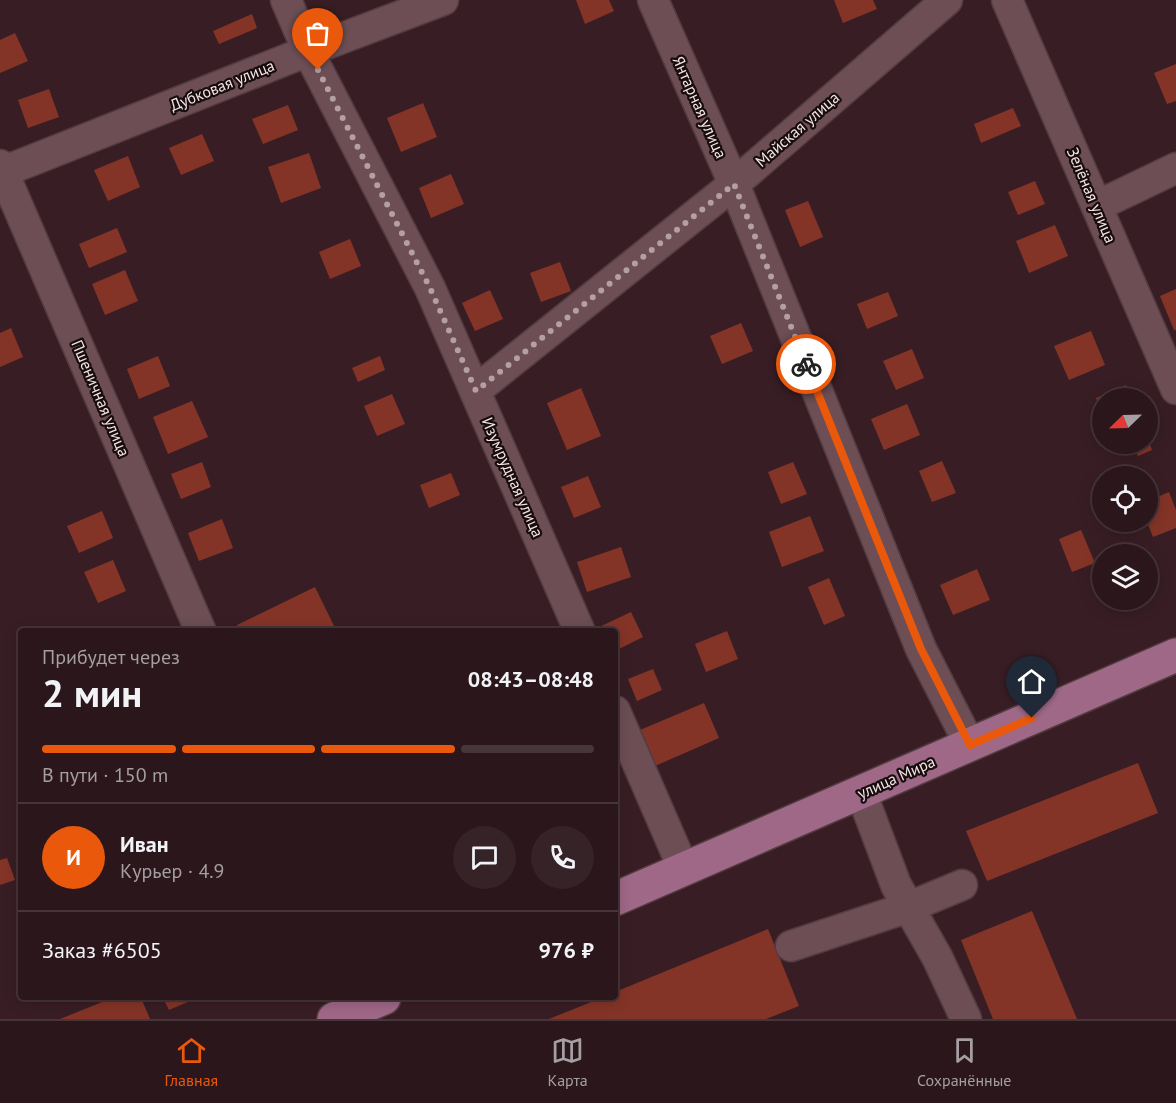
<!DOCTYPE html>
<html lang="ru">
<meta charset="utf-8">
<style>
body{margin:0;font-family:"PT Sans",sans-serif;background:#362328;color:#f1f3f6;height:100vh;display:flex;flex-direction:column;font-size:22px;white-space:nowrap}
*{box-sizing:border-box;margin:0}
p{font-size:20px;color:#a59fa3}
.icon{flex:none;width:33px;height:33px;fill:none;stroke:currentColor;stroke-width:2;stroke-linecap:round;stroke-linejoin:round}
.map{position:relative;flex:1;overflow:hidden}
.panel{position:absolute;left:18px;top:628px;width:600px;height:372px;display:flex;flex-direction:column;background:#2a161b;border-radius:6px;box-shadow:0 3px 15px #0003,0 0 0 2px #46353a}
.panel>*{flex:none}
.needle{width:39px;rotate:247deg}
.tools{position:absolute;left:1092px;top:388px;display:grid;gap:12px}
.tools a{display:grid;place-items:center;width:66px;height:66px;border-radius:50%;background:#2a161b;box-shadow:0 3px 15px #0003,0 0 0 2px #46353a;font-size:30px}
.pin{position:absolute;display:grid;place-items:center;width:51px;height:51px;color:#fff;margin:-62px -26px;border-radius:50% 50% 50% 0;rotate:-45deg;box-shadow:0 0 6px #0007}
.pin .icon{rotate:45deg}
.courier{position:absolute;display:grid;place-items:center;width:60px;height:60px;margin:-30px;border:4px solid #ea580c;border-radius:50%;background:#fff;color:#222;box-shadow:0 2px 8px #0007}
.headline em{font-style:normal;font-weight:700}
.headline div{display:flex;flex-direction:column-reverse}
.headline{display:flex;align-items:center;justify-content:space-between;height:102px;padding:0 24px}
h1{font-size:39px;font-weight:700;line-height:45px}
.bar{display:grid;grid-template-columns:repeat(4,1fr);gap:9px 6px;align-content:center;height:72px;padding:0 24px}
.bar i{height:8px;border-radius:4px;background:#46353a}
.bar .selected{background:#ea580c}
.bar p{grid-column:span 4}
.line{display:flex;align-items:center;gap:15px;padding:0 24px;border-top:2px solid #46353a}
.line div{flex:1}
.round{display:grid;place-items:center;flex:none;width:63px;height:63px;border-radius:32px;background:#362328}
.tabs{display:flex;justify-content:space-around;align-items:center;height:84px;border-top:2px solid #46353a;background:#2a161b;font-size:16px;color:#a59fa3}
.tabs a{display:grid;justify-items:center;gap:3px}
.tabs .selected{color:#ea580c}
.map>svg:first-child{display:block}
.building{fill:#843427}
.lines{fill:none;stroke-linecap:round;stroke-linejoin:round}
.minor-casing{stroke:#523c41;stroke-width:33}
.major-casing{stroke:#523c41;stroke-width:36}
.minor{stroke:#6c4e54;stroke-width:30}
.major{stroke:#a06887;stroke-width:33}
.done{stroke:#b49fa3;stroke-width:6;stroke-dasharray:0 10.8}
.route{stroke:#ea580c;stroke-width:8}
.labels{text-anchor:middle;stroke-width:4.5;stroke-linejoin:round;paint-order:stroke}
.street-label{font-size:16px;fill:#f6e4e7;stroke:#170c0e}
</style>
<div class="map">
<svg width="1176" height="1019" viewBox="0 0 1176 1019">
<rect width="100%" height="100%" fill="#381e24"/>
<g class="building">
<polygon points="576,0 609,0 614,11 585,24"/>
<polygon points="834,0 873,0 877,9 843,23"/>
<polygon points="252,14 257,28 219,44 213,31"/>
<polygon points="15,33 28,61 0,73 0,40"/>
<polygon points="1176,64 1176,101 1167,104 1154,73"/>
<polygon points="49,89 59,117 28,128 18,100"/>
<polygon points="423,103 437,137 401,152 387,118"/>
<polygon points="288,105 298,130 263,144 252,119"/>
<polygon points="1013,108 1021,126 981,143 974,124"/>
<polygon points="202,134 214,161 181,175 169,148"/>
<polygon points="309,153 321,188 281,203 268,167"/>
<polygon points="128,156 140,187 108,201 94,170"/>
<polygon points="451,174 464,204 431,218 419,188"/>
<polygon points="1035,181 1045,204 1018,215 1008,192"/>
<polygon points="808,201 823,237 800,247 785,210"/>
<polygon points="1055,225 1068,256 1029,273 1016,241"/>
<polygon points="117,228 127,252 89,268 79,244"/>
<polygon points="350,239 361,266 330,279 319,252"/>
<polygon points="560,262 571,291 541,302 530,273"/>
<polygon points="125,270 138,301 105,315 92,284"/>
<polygon points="1176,289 1176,330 1174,330 1160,296"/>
<polygon points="490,290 503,319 475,331 462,303"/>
<polygon points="888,292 898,316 867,329 857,304"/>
<polygon points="741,323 753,351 722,364 710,336"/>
<polygon points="11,328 23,357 0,367 0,333"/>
<polygon points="1091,331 1105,365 1069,380 1054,346"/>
<polygon points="912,349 924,378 896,390 883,361"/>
<polygon points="158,356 170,386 139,399 127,369"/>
<polygon points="380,356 385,370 358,382 352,368"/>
<polygon points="1126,385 1132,399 1102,399 1102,415 1096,398"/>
<polygon points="581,388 601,436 567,450 547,403"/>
<polygon points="392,394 405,424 377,436 364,406"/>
<polygon points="192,401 208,437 168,454 153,417"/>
<polygon points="907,404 920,435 884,450 871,419"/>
<polygon points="1148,438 1152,450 1138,456 1133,444 1148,444"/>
<polygon points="942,461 956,493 932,502 919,471"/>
<polygon points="202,462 211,487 181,499 171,474"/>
<polygon points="793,462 807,494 781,504 768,472"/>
<polygon points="451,473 460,495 429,508 420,485"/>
<polygon points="588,476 601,507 574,518 561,487"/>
<polygon points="1169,492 1176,510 1176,528 1153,537 1147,522 1148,501"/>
<polygon points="102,511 113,538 79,553 67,526"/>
<polygon points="810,516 824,551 782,567 769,532"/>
<polygon points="222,519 233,548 199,561 188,533"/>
<polygon points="1081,530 1095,563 1072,572 1059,539"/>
<polygon points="621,547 631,577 587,592 577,562"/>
<polygon points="113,560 126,591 98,603 84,572"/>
<polygon points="977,569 990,600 953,615 940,585"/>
<polygon points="829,578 845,616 824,625 808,587"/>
<polygon points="315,587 334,626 323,632 240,632 237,625"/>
<polygon points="631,612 643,637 615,651 615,632 596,632 595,629"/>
<polygon points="727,631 738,659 706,672 695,644"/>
<polygon points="653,669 662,690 637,701 628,679"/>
<polygon points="704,703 719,738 655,766 640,730"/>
<polygon points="1138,763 1158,813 987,881 966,831"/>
<polygon points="7,858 15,880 0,885 0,860"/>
<polygon points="1032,911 1077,1019 993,1019 961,940"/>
<polygon points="768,929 799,1006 766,1019 549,1019 601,998 615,998 615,992"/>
<polygon points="112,998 141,998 150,1019 60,1019"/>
<polygon points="163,998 197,998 169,1010"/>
</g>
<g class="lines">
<g class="minor-casing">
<g id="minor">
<polyline points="286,0 308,51 430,288 580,632"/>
<polyline points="653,0 734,184 921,649 970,745"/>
<polyline points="1007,0 1176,389"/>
<polyline points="0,165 201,632"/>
<polyline points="0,173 308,51 443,0"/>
<polyline points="1097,206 1176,168"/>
<polyline points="475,391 734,184 947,0"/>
<polyline points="615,711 684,870"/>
<polyline points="861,792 896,885 937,957 966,1019"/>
<polyline points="791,946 909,907 962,885"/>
</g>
</g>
<g class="major-casing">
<g id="major">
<polyline points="615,899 1176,655"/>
<polyline points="334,1019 384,998"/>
</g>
</g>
<use href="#minor" class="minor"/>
<use href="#major" class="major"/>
</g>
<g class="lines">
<polyline class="done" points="318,70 430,288 476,391 734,184 806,364"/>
<polyline class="route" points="806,364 921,649 970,745 1032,718"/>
</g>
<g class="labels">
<g class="street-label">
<text transform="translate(222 85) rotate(-22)" y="6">Дубковая улица</text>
<text transform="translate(700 107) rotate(66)" y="6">Янтарная улица</text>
<text transform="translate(797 129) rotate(-41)" y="6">Майская улица</text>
<text transform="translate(1092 195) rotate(67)" y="6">Зелёная улица</text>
<text transform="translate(101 398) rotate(67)" y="6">Пшеничная улица</text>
<text transform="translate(513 477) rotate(66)" y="6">Изумрудная улица</text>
<text transform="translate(896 777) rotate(-24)" y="6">улица Мира</text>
</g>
</g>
</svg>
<div class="tools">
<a><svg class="needle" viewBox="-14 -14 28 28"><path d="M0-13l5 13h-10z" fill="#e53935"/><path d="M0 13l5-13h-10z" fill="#a59fa3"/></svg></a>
<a><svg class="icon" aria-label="locate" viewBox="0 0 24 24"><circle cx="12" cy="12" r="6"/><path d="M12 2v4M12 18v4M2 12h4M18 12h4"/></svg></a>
<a><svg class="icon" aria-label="layers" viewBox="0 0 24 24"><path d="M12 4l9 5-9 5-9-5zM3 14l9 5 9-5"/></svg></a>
</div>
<div class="pin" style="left:318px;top:70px;background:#ea580c"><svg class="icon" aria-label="bag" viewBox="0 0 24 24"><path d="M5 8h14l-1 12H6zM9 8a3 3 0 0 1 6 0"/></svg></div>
<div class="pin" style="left:1032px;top:718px;background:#1f2937"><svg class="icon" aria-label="home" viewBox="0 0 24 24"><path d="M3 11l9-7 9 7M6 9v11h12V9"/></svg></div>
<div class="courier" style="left:806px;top:364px"><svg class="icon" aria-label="bike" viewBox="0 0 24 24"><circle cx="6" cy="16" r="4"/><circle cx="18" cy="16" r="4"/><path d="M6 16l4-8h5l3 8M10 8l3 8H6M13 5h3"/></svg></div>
<section class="panel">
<div class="headline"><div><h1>2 мин</h1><p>Прибудет через</p></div><em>08:43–08:48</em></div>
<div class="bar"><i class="selected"></i><i class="selected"></i><i class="selected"></i><i></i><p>В пути · 150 m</p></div>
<div class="line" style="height:108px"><b class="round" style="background:#ea580c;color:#fff">И</b><div><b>Иван</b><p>Курьер · 4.9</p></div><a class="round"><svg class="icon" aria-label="chat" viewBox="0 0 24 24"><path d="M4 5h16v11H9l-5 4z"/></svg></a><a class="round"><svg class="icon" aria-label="phone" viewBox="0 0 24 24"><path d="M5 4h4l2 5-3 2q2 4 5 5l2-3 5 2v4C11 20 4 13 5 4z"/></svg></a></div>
<div class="line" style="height:78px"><div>Заказ #6505</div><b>976 ₽</b></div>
</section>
</div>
<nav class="tabs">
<a class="selected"><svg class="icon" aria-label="home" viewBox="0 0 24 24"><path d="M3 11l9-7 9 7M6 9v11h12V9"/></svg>Главная</a>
<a><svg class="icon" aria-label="map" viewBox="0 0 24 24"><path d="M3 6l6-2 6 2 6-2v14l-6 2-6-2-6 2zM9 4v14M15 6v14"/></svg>Карта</a>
<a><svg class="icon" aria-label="saved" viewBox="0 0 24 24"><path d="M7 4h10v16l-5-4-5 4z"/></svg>Сохранённые</a>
</nav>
